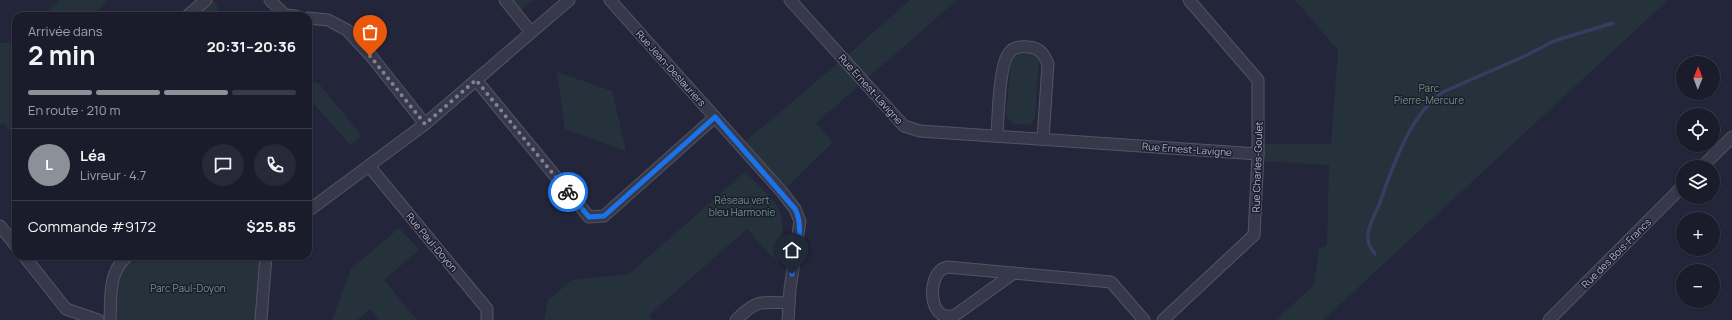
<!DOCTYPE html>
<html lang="fr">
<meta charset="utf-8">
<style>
body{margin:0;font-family:Manrope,sans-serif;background:#272938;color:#f1f3f6;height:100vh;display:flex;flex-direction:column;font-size:15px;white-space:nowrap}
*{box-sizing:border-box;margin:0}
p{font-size:13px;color:#9fa1a9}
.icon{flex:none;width:22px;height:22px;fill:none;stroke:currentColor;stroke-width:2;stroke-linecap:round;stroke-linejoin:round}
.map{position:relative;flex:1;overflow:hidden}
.side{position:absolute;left:12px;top:12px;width:300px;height:248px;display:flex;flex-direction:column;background:#1a1c2c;border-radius:12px;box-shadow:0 1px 3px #0004,0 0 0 1px #383a48}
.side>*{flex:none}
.needle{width:26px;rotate:1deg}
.buttons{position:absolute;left:1676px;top:56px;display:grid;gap:8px}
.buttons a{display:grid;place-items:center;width:44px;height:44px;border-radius:50%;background:#1a1c2c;box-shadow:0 1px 3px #0004,0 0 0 1px #383a48;font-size:20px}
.pin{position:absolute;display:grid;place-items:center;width:34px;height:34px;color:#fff;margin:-41px -17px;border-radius:50% 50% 50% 0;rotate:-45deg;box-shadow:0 0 4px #0007}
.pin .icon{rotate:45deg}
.courier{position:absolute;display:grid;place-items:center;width:40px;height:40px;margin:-20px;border:3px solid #1a73e8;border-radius:50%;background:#fff;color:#222;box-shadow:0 1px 5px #0007}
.overview em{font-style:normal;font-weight:700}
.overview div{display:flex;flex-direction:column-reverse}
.overview{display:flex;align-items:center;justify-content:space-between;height:68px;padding:0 16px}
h1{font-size:26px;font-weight:700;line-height:30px}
.bar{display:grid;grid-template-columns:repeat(4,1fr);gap:6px 4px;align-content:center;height:48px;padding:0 16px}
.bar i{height:5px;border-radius:3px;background:#383a48}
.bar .current{background:#8c9099}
.bar p{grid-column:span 4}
.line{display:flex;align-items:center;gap:10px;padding:0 16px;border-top:1px solid #383a48}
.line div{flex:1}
.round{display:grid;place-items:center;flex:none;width:42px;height:42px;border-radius:21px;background:#272938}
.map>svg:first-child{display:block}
.green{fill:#25323b}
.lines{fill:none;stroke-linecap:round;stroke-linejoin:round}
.stream{stroke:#373d60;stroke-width:3.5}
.minor-casing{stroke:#525465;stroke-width:13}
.minor{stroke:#37394a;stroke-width:11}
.done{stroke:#808295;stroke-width:4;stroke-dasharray:0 7.2}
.route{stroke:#1a73e8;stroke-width:5}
.labels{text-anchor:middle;stroke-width:3;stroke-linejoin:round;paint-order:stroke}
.street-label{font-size:10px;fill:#b2b4c6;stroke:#1c1e2f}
.park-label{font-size:10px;fill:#6a9680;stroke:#1c1e2f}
</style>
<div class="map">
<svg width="1732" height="320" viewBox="0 0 1732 320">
<rect width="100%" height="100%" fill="#23263a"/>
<g class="green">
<polygon points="60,0 108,0 91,16 42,16"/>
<polygon points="213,0 214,0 222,16 196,16"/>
<polygon points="513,0 533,0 521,10"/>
<polygon points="910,0 957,0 816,123 833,142 782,192 740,146 843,59"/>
<polygon points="1295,0 1668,0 1323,320 1276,320 1314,285 1319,249 1327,246 1329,165 1260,161 1261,144 1331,144 1338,50"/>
<polygon points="16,40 16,138 4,124 0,124 0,43 12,43"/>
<polygon points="1019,52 1034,52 1039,61 1035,118 1030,125 1013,124 1006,115 1011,63 1013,56"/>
<polygon points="557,72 612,91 626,151 565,129"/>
<polygon points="308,80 319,84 362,136 350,145 314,104 308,109"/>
<path d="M745,172C754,182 770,194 777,206C787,222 781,245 778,263L747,229L649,315L651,320H544L548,300L572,280L629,274Z"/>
<polygon points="399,228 419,250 384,280 417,320 379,320 370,309 357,320 332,320 351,269"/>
<polygon points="121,256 266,256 261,320 110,320"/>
</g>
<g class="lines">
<path class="stream" d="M1375,254C1370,248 1367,242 1368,234C1369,225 1375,214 1379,205C1392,169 1409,115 1443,92L1525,56L1554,41L1613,23"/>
<g class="minor-casing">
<g id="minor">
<polyline points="270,0 285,15 296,16"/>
<polyline points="505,0 531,32"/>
<polyline points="610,0 782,192 795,209 800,221 790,289 788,320"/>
<polyline points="790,0 904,126 920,131 1258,154"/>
<polyline points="187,16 206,0"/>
<polyline points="308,18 328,20 347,30 371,56 425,124"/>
<polyline points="476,80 589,217 604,216 715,117"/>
<path d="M997,136C998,119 999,64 1009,53C1013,47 1022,46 1029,47C1040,48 1044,54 1048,64L1043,139"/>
<polyline points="369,166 487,309 487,320"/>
<polyline points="1702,167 1732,137"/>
<polyline points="308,211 425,124 569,0"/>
<polyline points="0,226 16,246"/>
<polyline points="24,256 66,309 98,320"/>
<path d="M1014,273L954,316C952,316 948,316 945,316C929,311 930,281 939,272C941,269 944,268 947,267L1111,282L1144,320"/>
<path d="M110,320C111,298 108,272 127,256"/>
<polyline points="261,320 266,256"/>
<path d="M736,320C757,299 762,302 789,303"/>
<polyline points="1163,320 1254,235 1258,154 1258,80 1189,0"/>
<polyline points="1549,320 1683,186"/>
</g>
</g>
<use href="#minor" class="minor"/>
</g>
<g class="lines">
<polyline class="done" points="370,56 425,124 476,80 568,192"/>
<path class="route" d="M568,192L589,217L604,216L715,117L795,209C805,228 796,254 792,274"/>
</g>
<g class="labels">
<g class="street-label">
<text transform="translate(671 68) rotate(48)" y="4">Rue Jean-Deslauriers</text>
<text transform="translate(871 89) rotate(48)" y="4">Rue Ernest-Lavigne</text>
<text transform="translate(1187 149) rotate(4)" y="4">Rue Ernest-Lavigne</text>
<text transform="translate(1257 167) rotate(-88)" y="4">Rue Charles-Goulet</text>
<text transform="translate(432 242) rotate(50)" y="4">Rue Paul-Doyon</text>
<text transform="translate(1616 253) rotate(-45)" y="4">Rue des Bois-Francs</text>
</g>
<g class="park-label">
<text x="1429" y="92">Parc<tspan x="1429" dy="12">Pierre-Mercure</tspan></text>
<text x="742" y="204">Réseau vert<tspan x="742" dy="12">bleu Harmonie</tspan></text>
<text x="188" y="292">Parc Paul-Doyon</text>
</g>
</g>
</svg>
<div class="buttons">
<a><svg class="needle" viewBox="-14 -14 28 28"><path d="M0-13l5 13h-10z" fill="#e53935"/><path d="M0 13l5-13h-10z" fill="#9fa1a9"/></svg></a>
<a><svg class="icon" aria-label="locate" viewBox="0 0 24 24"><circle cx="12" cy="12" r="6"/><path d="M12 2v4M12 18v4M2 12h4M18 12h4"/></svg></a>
<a><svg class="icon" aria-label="layers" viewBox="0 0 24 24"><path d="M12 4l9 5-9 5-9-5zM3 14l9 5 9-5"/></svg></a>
<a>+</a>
<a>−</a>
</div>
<div class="pin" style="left:370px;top:56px;background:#ea580c"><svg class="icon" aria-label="bag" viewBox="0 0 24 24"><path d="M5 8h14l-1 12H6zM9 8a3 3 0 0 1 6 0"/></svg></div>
<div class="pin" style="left:792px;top:274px;background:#1f2937"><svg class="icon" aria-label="home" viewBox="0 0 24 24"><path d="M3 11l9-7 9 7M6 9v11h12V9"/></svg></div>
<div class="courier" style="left:568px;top:192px"><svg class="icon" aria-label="bike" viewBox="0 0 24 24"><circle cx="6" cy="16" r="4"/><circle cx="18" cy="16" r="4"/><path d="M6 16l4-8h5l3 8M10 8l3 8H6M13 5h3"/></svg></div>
<section class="side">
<div class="overview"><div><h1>2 min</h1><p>Arrivée dans</p></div><em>20:31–20:36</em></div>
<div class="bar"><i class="current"></i><i class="current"></i><i class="current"></i><i></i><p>En route · 210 m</p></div>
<div class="line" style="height:72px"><b class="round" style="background:#8c9099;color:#fff">L</b><div><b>Léa</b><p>Livreur · 4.7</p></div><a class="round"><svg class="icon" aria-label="chat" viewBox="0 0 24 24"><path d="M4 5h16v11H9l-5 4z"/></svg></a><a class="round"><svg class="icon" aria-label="phone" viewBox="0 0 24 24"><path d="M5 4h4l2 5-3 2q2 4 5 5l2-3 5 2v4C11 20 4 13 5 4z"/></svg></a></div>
<div class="line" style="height:52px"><div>Commande #9172</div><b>$25.85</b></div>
</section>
</div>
